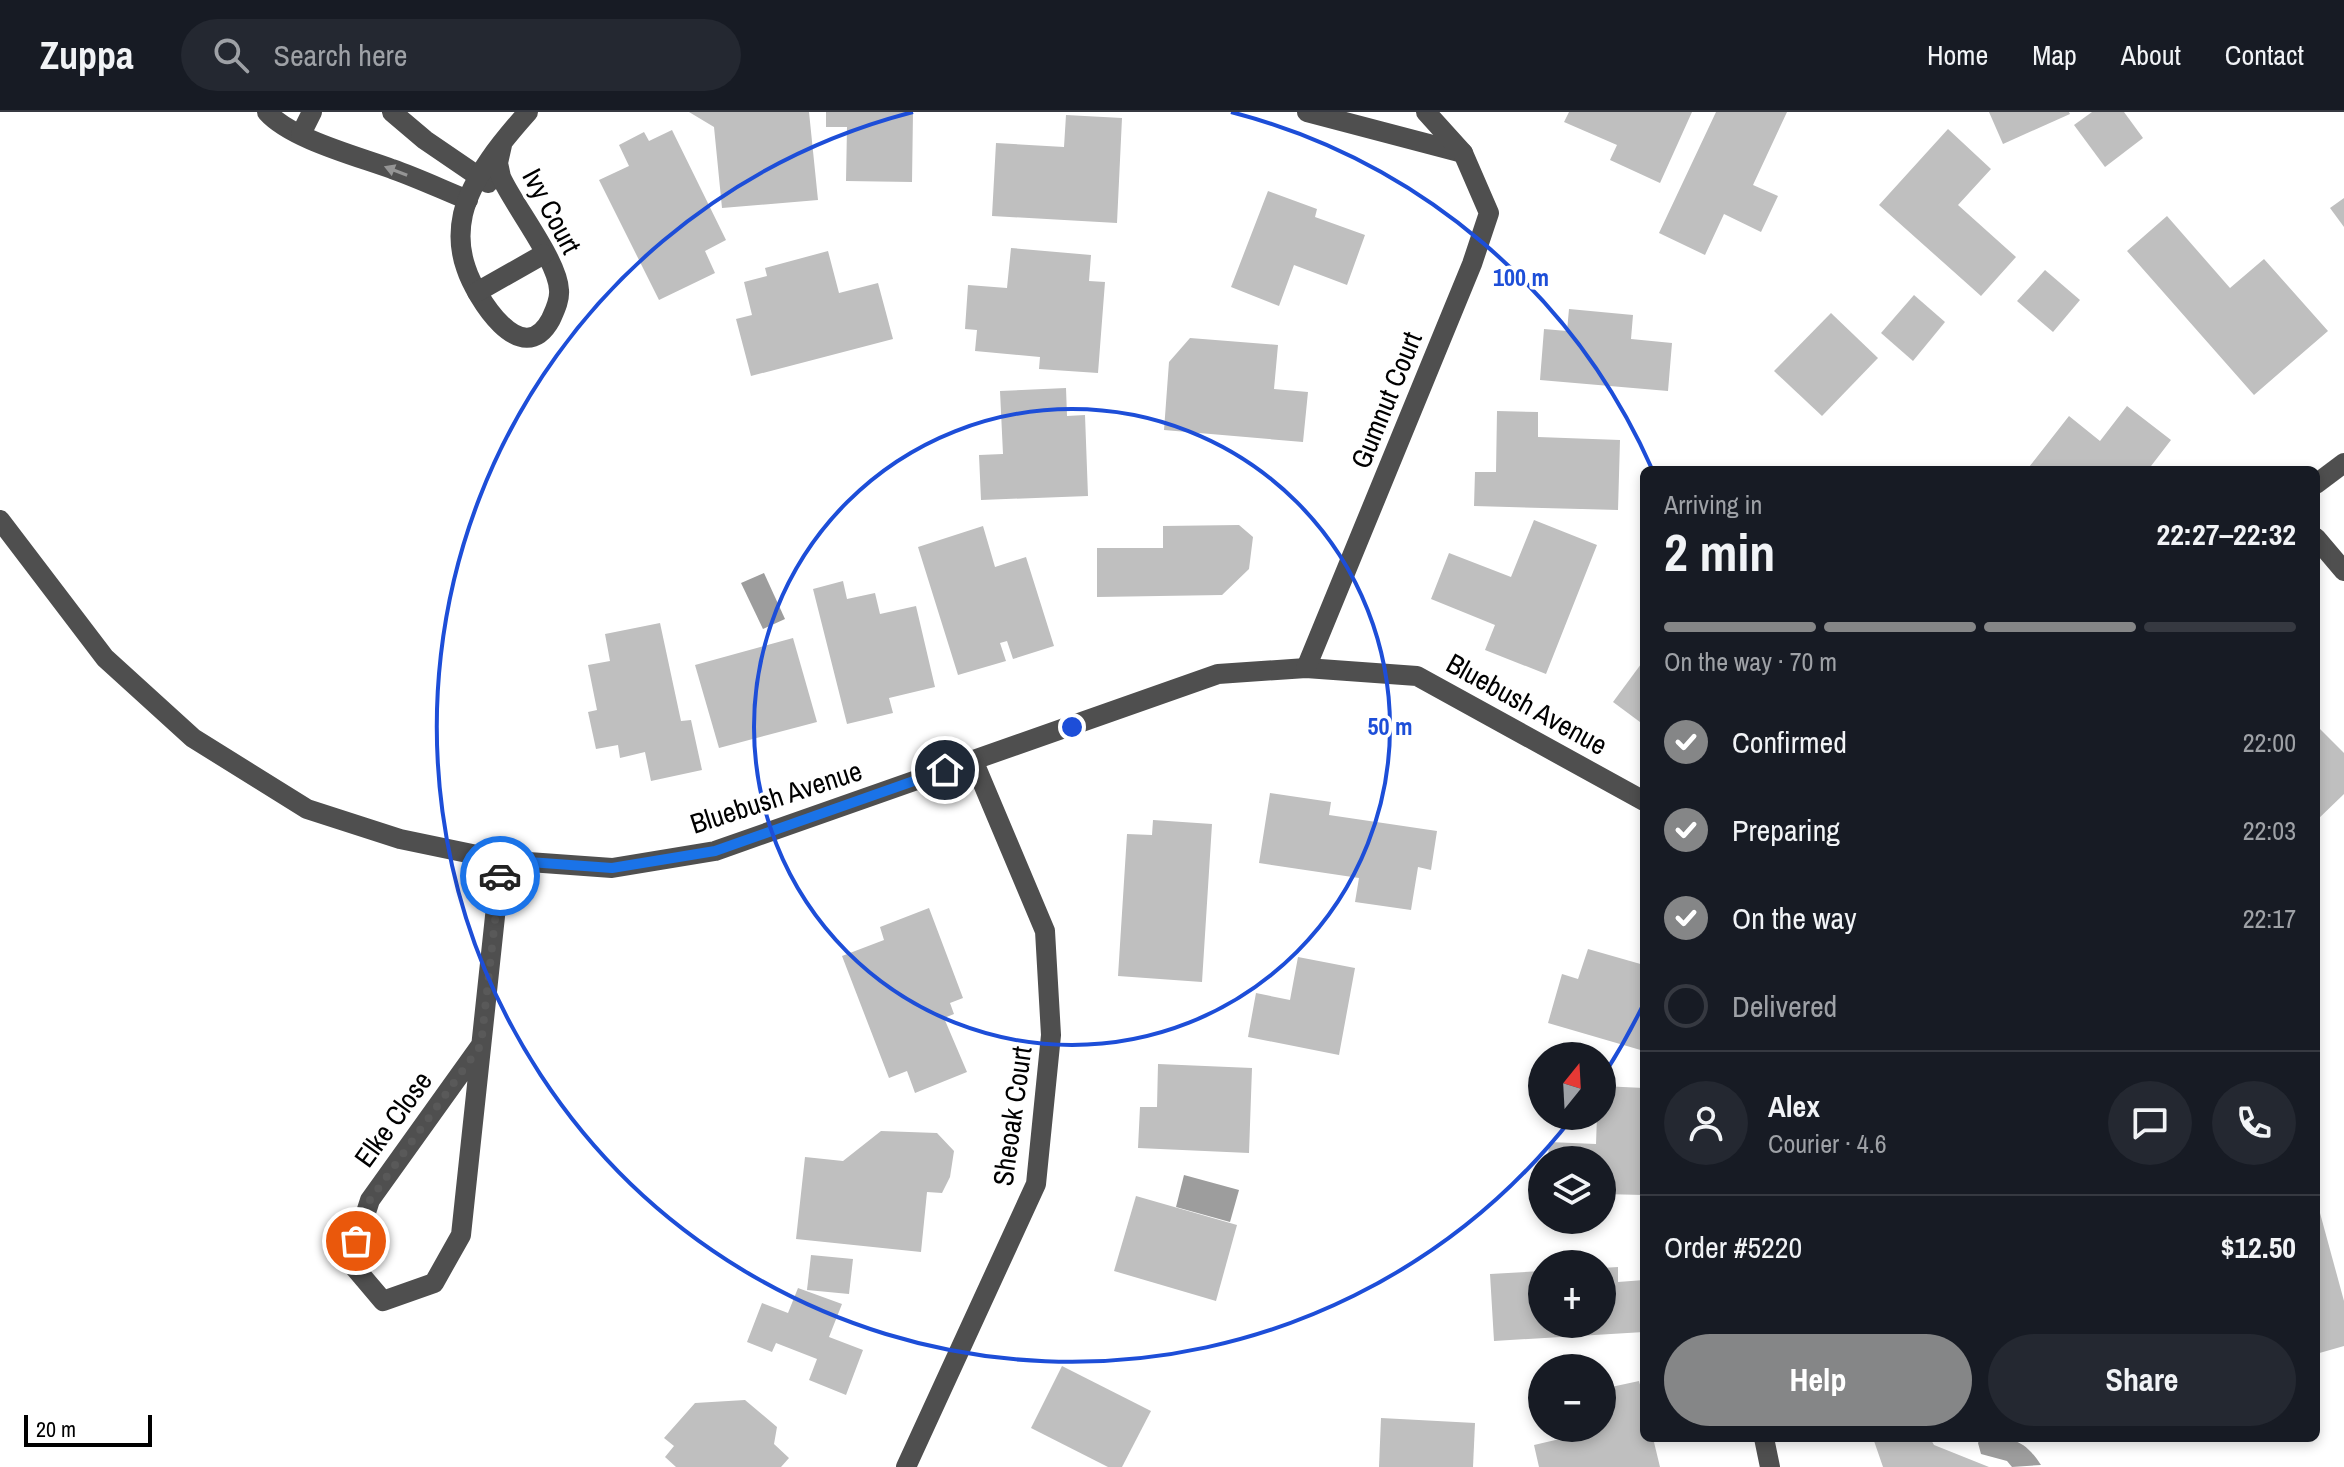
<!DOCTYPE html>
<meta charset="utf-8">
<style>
body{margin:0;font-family:"Archivo Narrow",sans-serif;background:#242831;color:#f1f3f6;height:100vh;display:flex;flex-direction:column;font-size:30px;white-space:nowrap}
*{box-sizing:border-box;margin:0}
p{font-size:26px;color:#9ea1a6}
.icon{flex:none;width:44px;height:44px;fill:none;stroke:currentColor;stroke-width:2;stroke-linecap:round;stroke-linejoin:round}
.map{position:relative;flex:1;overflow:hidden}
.side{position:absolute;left:1640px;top:354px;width:680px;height:976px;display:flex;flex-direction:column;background:#171b24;border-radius:12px;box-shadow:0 4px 12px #0003}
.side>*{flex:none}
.needle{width:52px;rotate:18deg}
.fabs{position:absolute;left:1528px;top:930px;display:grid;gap:16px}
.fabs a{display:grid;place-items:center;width:88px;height:88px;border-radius:50%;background:#171b24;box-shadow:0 4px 12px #0003;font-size:40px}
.scale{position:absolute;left:24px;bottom:20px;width:128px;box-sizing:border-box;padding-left:8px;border:4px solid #000;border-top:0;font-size:22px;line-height:28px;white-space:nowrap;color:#000;-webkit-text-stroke:6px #fff;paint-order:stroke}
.pin{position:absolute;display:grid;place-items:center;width:68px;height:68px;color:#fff;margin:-34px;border:4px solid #fff;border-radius:50%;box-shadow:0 2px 8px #0007}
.courier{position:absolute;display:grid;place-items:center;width:80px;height:80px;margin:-40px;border:6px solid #1a73e8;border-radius:50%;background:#fff;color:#222;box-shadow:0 2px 10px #0007}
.head em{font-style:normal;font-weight:800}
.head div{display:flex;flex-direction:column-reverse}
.head{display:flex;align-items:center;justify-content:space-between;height:136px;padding:0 24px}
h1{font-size:52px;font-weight:800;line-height:60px}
.bar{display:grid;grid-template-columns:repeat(4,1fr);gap:12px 8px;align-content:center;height:96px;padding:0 24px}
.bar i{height:10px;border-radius:6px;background:#363941}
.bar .current{background:#858687}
.bar p{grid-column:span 4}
.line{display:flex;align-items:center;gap:20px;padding:0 24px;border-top:2px solid #363941}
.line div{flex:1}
.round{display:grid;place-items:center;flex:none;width:84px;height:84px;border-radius:42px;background:#242831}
ol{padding:0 24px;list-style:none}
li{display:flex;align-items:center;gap:24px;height:88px}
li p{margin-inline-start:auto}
li .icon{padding:8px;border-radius:50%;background:#858687;color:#fff;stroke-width:4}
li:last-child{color:#9ea1a6}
li i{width:44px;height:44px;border:4px solid #363941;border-radius:50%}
.cta{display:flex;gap:16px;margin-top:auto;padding:16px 24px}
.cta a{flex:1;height:92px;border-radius:48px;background:#858687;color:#fff;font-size:32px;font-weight:800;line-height:92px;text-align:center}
.cta a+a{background:#242831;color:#f1f3f6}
header{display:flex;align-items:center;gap:48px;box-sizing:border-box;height:112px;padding:0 40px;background:#171b24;border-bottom:2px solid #363941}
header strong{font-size:38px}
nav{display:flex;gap:44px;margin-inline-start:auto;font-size:28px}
.search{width:560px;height:72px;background:#242831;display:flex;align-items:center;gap:20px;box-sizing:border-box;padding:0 28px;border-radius:44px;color:#9ea1a6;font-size:30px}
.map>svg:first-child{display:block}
.water{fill:#9d9d9d}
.building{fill:#bfbfbf}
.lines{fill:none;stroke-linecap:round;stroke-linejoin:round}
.minor{stroke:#4f4f4f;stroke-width:20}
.oneway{fill:#959595}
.done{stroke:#595959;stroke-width:8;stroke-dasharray:0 14.4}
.route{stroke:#1a73e8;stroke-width:10}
.ring{fill:none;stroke:#1d4ed8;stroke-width:4}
.labels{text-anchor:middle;stroke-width:7;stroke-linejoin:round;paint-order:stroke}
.street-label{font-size:28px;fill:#000;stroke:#fff}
.centre{fill:#1d4ed8;stroke:#fff;stroke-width:4}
.ring-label{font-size:24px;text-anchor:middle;font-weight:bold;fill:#1d4ed8;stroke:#fff;stroke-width:7;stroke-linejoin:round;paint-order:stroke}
</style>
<header>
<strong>Zuppa</strong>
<div class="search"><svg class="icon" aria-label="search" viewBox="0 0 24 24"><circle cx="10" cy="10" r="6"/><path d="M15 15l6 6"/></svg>Search here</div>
<nav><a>Home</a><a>Map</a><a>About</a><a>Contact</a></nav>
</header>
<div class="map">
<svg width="2344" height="1355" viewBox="0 0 2344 1355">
<rect width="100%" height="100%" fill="#fff"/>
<g class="water">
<polygon points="764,461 785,507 763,517 741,471"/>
<polygon points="1184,1063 1239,1078 1230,1110 1176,1095"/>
<path d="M1981,1326C2012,1326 2023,1326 2041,1353L2012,1355L2007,1349L1981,1342L1978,1331Z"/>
</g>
<g class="building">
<polygon points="689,0 809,0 818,88 722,96 714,15"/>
<polygon points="826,0 913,0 912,70 846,69 847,15 826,15"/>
<polygon points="1569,0 1692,0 1660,71 1610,48 1617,33 1564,10"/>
<polygon points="1716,0 1787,0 1753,73 1778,84 1761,120 1724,102 1705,143 1659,121"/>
<polygon points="1989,0 2069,0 2070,2 2003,32"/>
<polygon points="2092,0 2124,0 2143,26 2105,55 2074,13"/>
<polygon points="1066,3 1122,6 1117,111 992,104 996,31 1064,35"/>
<polygon points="1948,17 1991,57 1958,93 2016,145 1981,184 1879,93"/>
<polygon points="672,18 726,128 705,139 715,161 659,188 599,68 629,54 619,33 644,20 649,29"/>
<polygon points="1268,79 1317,97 1315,105 1365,123 1347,173 1294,153 1279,194 1231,175"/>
<polygon points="2344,86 2344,115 2330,96"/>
<polygon points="2167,104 2230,176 2264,147 2328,219 2254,283 2127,139"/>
<polygon points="1011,136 1091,143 1089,169 1105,170 1098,261 1039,257 1040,245 975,239 977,218 965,217 968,173 1007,176"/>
<polygon points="828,139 839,181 878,171 893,227 751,264 736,207 752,203 744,170 767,164 765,156"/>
<polygon points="2045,158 2080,188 2053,220 2017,189"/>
<polygon points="1914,183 1945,210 1913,249 1881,221"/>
<polygon points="1569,197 1633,203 1631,227 1672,231 1668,279 1540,268 1544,217 1567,219"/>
<polygon points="1831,201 1878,246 1822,304 1774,259"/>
<polygon points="1190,226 1278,233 1274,277 1308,280 1303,330 1164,318 1169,250"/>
<polygon points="1066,276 1067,304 1085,303 1088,384 981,388 979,343 1003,342 1000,279"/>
<polygon points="2127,294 2171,328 2148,358 2032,358 2029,355 2069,304 2100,329"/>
<polygon points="1497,299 1538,300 1538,325 1620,328 1618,398 1474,394 1475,360 1496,360"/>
<polygon points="1534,408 1597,433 1546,562 1485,538 1495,513 1431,487 1449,441 1511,465"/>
<polygon points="1239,413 1253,425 1249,457 1222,483 1097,485 1097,436 1163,436 1163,414"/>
<polygon points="983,414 995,455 1026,445 1054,534 1013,547 1007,529 1000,531 1006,549 958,563 918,435"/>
<polygon points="843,469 847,487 875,481 880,502 916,494 935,575 889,586 893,601 847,612 813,477"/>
<polygon points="660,511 681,609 691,608 702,658 651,669 645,640 620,646 618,633 596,637 588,600 597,598 588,553 610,549 605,522"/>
<polygon points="793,526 817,610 719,636 695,553"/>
<polygon points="1644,548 1644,613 1613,590"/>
<polygon points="2316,613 2344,641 2344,682 2316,709"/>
<polygon points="1270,681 1331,690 1329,703 1437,719 1431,758 1418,755 1411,798 1355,790 1359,766 1259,751"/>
<polygon points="1153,708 1212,712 1202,870 1118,864 1127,722 1152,723"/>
<polygon points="929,796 963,886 950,891 954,902 944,906 967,960 915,981 907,959 889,966 842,844 884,828 880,815"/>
<polygon points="1588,837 1644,853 1644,939 1548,911 1562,862 1578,867"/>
<polygon points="1298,845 1355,856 1339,943 1248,925 1256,881 1290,888"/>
<polygon points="1158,952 1252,956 1249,1041 1138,1036 1140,995 1157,995"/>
<polygon points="1602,974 1644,976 1644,1083 1602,1082 1602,1048 1548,1048 1549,1030 1596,1032 1597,1004 1602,1004"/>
<polygon points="881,1019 937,1021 954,1039 950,1065 942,1081 927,1080 921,1140 796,1127 805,1045 843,1049"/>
<polygon points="1136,1084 1237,1113 1216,1189 1114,1159"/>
<polygon points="2317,1090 2344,1189 2344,1234 2316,1242"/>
<polygon points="811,1143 853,1147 849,1182 807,1178"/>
<polygon points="1618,1155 1618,1170 1644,1168 1644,1220 1494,1229 1490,1162 1542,1159 1542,1212 1602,1212 1602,1156"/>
<polygon points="798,1176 842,1192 829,1225 863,1238 846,1283 809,1268 817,1247 776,1231 772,1240 747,1230 762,1191 788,1201"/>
<polygon points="1062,1254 1151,1299 1122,1355 1108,1355 1031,1316"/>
<polygon points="1639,1269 1644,1287 1644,1326 1653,1326 1660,1355 1539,1355 1534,1333 1590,1320 1589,1316 1602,1316 1602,1277"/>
<polygon points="745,1288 777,1315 774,1332 789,1346 781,1355 676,1355 665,1345 674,1334 664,1326 695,1291"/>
<polygon points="1381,1306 1475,1311 1473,1355 1379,1355"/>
<polygon points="1873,1326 1930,1326 1934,1333 1989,1355 1883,1355"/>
</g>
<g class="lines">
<g class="minor">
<path d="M267,0C291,27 357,44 392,57C418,66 443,78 468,88"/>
<polyline points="392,0 425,28 488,71"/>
<polyline points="1307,0 1463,41"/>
<polyline points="301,22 312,0"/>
<path d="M502,33L498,51L501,65C514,94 558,149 559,178C560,188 555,198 551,207C522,261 475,184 466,156C460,139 459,120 463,102C472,65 503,28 528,0"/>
<polyline points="477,180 544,142"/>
<polyline points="2316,372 2344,351"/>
<polyline points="0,408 105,546 193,626 307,697 400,727 501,748 612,756 715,739 1218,562 1306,556 1417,564 1644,689"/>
<polyline points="2316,426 2344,459"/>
<polyline points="1306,556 1472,152 1489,101 1463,41 1426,0"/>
<polyline points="481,933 370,1088 350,1150 383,1189 434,1171 461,1123 501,748"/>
<polyline points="1764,1326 1770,1355"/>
<polyline points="906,1355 1036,1072 1051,923 1045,819 973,648"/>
</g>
</g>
<defs><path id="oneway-solid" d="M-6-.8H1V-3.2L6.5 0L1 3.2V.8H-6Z" transform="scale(2)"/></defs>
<use class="oneway" href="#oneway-solid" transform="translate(396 59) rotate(-159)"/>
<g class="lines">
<polyline class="done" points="356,1129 370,1088 481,933 500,764"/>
<polyline class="route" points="500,764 501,748 612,756 715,739 945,658"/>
</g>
<g class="ring">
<circle cx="1072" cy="615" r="318"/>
<path d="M1643 893A635 635 0 0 1 1605 961M1572 1006A635 635 0 1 1 913 0M1231 0A635 635 0 0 1 1652 357"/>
</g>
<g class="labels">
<g class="street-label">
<text transform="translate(552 99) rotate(62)" y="10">Ivy Court</text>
<text transform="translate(1386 288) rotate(-68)" y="10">Gumnut Court</text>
<text transform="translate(1527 592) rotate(29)" y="10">Bluebush Avenue</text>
<text transform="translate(776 685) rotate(-18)" y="10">Bluebush Avenue</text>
<text transform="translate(1012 1004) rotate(-82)" y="10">Sheoak Court</text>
<text transform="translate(393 1007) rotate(-54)" y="10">Elke Close</text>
</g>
</g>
<circle cx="1072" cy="615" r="12" class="centre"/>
<g class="ring-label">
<text x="1521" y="174">100 m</text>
<text x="1390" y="623">50 m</text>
</g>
</svg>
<div class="fabs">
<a><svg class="needle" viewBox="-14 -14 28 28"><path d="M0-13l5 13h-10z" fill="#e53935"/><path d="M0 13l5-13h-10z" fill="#9ea1a6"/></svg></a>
<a><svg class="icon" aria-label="layers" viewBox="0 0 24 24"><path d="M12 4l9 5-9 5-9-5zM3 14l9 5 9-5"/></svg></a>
<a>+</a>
<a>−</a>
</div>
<div class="scale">20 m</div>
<div class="pin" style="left:356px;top:1129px;background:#ea580c"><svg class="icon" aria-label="bag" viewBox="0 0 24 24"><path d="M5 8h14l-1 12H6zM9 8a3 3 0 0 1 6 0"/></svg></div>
<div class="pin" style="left:945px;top:658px;background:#1f2937"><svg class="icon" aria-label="home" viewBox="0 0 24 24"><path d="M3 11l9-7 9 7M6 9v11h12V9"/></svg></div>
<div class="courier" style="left:500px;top:764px"><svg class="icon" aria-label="car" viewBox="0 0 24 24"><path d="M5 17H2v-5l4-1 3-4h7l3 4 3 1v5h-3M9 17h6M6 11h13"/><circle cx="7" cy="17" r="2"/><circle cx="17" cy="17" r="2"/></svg></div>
<section class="side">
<div class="head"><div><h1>2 min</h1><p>Arriving in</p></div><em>22:27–22:32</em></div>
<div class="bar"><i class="current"></i><i class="current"></i><i class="current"></i><i></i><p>On the way · 70 m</p></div>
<ol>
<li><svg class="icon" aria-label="check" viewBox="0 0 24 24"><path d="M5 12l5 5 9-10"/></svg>Confirmed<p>22:00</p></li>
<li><svg class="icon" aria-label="check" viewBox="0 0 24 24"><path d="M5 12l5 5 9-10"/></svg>Preparing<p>22:03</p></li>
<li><svg class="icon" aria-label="check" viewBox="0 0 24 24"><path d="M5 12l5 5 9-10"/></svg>On the way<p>22:17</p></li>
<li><i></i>Delivered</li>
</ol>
<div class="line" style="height:144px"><a class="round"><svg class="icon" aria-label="person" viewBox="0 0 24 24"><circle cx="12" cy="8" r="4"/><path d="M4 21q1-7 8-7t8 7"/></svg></a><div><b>Alex</b><p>Courier · 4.6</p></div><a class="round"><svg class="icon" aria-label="chat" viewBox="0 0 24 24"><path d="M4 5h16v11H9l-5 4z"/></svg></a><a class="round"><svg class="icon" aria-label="phone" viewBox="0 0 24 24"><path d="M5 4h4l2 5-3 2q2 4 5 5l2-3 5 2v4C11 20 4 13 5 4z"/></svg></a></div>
<div class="line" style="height:104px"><div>Order #5220</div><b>$12.50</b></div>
<div class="cta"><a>Help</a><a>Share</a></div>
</section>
</div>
